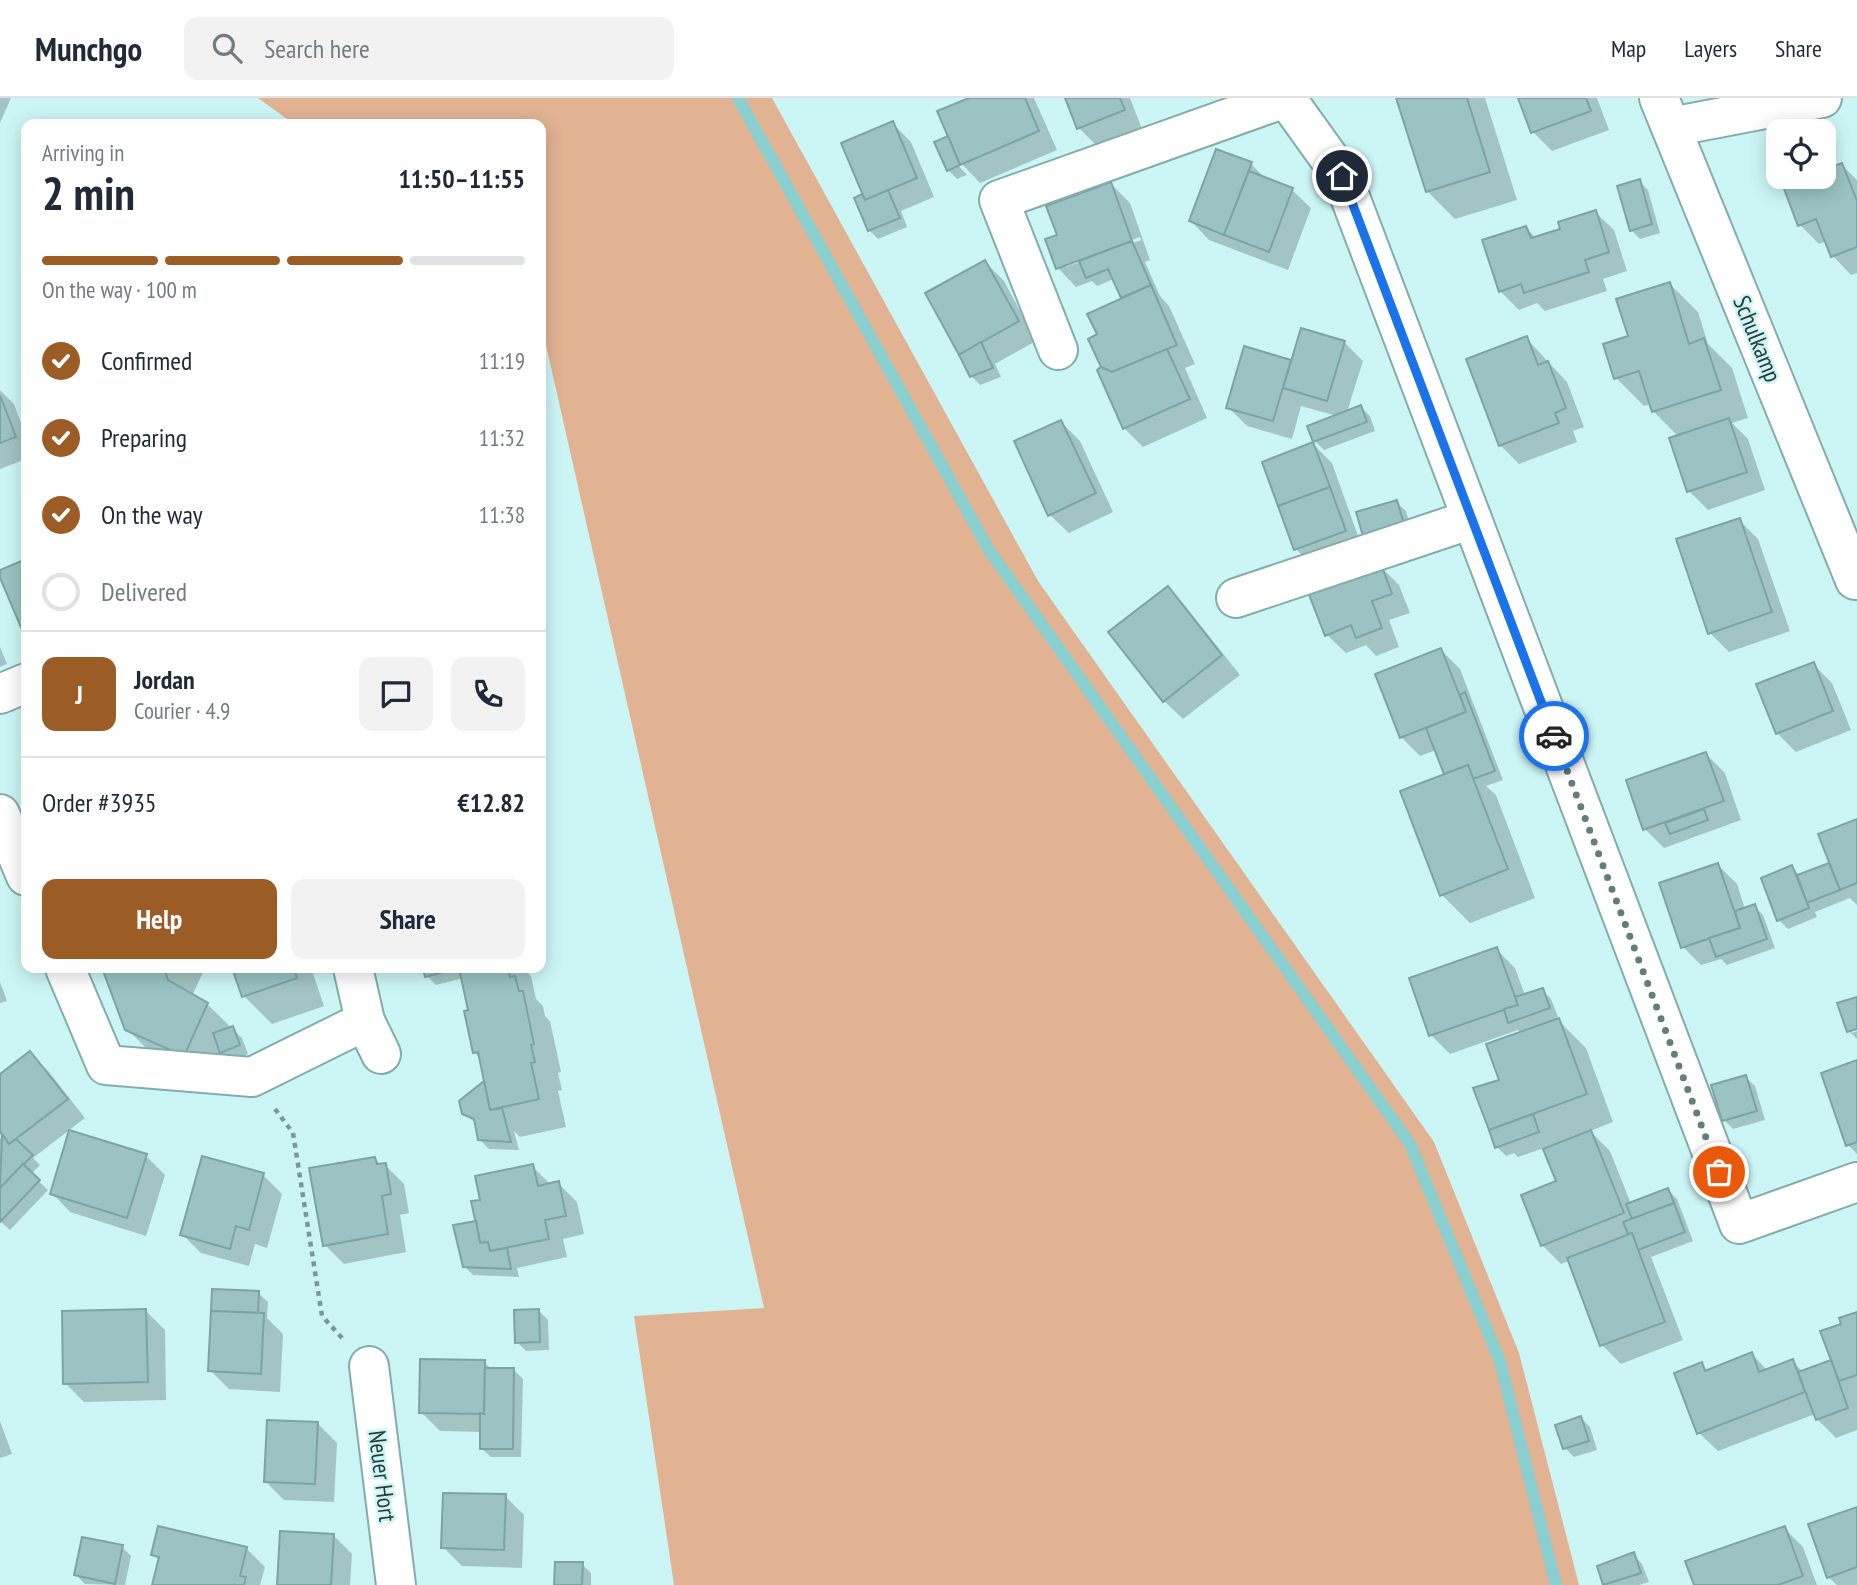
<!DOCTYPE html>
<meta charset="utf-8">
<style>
body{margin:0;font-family:"PT Sans Narrow",sans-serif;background:#f2f2f3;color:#1f2937;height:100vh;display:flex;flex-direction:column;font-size:26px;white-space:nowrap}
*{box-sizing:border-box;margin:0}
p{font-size:23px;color:#747a83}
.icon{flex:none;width:38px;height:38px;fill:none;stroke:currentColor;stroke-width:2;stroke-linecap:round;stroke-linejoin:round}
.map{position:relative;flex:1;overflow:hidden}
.details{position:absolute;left:21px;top:21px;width:525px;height:854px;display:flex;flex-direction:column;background:#fff;border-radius:14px;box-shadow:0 4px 18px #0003}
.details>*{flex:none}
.fabs{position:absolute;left:1766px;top:21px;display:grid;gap:14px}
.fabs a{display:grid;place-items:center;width:70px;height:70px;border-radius:14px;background:#fff;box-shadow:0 4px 18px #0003;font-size:35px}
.pin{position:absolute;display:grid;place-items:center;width:60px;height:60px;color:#fff;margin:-30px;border:4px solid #fff;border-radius:50%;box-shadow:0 2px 7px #0007}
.courier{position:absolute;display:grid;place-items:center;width:70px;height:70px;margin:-35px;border:5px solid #1a73e8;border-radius:50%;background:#fff;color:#222;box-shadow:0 2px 9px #0007}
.overview em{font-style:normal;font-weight:700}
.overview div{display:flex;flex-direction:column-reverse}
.overview{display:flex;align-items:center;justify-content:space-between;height:119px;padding:0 21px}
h1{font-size:46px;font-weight:700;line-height:52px}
.bar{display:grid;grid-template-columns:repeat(4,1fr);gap:10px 7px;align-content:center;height:84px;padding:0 21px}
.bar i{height:9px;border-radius:5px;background:#e0e1e3}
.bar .on{background:#9c5c25}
.bar p{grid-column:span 4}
.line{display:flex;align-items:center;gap:18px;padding:0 21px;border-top:2px solid #e0e1e3}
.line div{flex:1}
.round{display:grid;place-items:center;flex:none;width:74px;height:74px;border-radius:14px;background:#f2f2f3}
ol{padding:0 21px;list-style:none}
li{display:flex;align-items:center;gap:21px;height:77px}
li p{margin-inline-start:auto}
li .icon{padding:7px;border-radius:50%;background:#9c5c25;color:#fff;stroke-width:4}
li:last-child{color:#747a83}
li i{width:38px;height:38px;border:4px solid #e0e1e3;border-radius:50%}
.button{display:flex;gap:14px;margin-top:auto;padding:14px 21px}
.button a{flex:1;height:80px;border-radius:14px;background:#9c5c25;color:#fff;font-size:28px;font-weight:700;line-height:80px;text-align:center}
.button a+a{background:#f2f2f3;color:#1f2937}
header{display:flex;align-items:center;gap:42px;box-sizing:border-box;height:98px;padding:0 35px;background:#fff;border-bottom:2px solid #e0e1e3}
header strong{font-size:33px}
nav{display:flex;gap:38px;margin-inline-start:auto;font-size:24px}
.search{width:490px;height:63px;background:#f2f2f3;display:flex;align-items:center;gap:18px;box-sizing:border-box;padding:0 24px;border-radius:14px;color:#747a83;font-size:26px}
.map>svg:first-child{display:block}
.grass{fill:#e1b392}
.shadow{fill:#0003;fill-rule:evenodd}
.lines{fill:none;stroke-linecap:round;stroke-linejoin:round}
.stream{stroke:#8ad0d1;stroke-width:12}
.building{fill:#9bc3c4;stroke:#7ca4a4;stroke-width:2}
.minor-casing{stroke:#84acad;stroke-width:42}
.path{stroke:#7b9898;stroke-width:4.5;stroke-dasharray:5 5;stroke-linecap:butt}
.minor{stroke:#fff;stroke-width:38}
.done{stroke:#637c7c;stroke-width:7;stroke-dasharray:0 12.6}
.route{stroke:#1a73e8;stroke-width:9}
.labels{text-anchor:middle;stroke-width:5;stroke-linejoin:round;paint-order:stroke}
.street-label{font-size:24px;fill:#2a3b3b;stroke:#ccf6f6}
</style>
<header>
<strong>Munchgo</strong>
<div class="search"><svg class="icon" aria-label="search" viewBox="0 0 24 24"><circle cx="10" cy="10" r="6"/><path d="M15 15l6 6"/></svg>Search here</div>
<nav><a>Map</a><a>Layers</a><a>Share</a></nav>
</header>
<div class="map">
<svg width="1857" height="1487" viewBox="0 0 1857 1487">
<rect width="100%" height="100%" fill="#ccf6f6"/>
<polygon class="grass" points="258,0 772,0 1038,483 1434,1044 1519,1255 1579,1487 674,1487 634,1218 764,1210 541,225 541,26 294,26"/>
<g class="shadow">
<polygon points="0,0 11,0 0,25"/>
<polygon points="973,0 1034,0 1057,52 980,85 961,65 956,65 967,77 957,81 948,72"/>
<polygon points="1067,0 1130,0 1142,31 1098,49 1079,30"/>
<polygon points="1398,0 1485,0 1517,102 1455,121 1427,93"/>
<polygon points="1520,0 1597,0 1609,32 1552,53 1533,34"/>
<polygon points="892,25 911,44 934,99 901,113 907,129 878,141 869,132 856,101 864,97"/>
<polygon points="1251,66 1267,82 1292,92 1311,110 1288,172 1209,142 1191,123"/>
<polygon points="1842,67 1857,82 1857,175 1851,177 1833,158 1827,143 1819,146 1800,127 1785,89 1812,79 1824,79 1824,74"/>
<polygon points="1639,83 1648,92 1660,135 1640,141 1631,132"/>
<path d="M1111,86L1130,105L1150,162L1145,164L1160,198L1169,208L1195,266L1185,270L1207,320L1143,349L1124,330L1103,270L1099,237L1124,201L1114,181L1097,188L1092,183L1076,189L1058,170L1059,138ZM1140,139L1141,142L1066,169V166Z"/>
<polygon points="1595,114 1614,132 1627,173 1603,181 1607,193 1545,213 1537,205 1519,212 1500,193 1526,130 1536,140 1563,132"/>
<polygon points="985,164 1004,183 1036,243 995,266 1001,279 980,287 971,278"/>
<polygon points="1670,186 1698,214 1708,246 1732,270 1748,320 1732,325 1748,341 1765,392 1708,412 1689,393 1679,339 1653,313 1651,306 1644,308 1616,280 1630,240"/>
<polygon points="1526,240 1567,284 1584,329 1573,333 1577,344 1519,366 1500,347"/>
<polygon points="1344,244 1363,263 1347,314 1361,309 1370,318 1375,333 1324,352 1315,343 1309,329 1337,318 1301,308 1292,341 1247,328 1228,309 1245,251 1292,264"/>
<polygon points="0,292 14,306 26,339 26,361 0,371"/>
<polygon points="1061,324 1080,343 1113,414 1069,435 1050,417"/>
<polygon points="1313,346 1332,365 1363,452 1314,470 1296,451"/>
<polygon points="1396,404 1406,413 1412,435 1358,415"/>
<polygon points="1739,422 1758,441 1790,533 1729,554 1710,535"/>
<polygon points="1380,468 1399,487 1410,515 1389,522 1399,549 1376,558 1366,547 1346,555 1327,537"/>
<polygon points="1168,490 1186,509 1240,577 1183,621 1164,603"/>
<polygon points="0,549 7,566 0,569"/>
<polygon points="1441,552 1460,571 1503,682 1486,688 1496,697 1535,800 1470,825 1442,797 1446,677 1436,652 1420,658 1401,639"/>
<polygon points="1813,566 1832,585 1851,632 1796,654 1777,635"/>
<polygon points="1706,656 1725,675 1741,722 1664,750 1645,731"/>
<polygon points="1857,723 1857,807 1850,800 1815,814 1817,819 1788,831 1779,822 1792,769 1800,778 1831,766"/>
<polygon points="1718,767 1737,786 1745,811 1754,808 1763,817 1775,850 1727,867 1721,861 1701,867 1683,849"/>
<polygon points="1496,851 1515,870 1525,897 1542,892 1551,901 1558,919 1556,920 1586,950 1613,1024 1590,1033 1610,1053 1631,1106 1668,1092 1677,1101 1693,1143 1651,1159 1683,1242 1621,1266 1602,1247 1569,1163 1561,1166 1542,1147 1558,1084 1544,1050 1518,1059 1514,1055 1506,1058 1497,1049 1475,991 1501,983 1522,935 1518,932 1450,956 1431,937"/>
<polygon points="104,870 205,870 192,898 207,906 242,940 248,956 231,963 225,957 213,984 155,959 127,931"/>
<polygon points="234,870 311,870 324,908 272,926 244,898"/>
<polygon points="424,870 523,870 531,878 536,901 543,908 545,918 550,923 561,974 558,975 562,992 558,993 566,1029 520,1039 514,1033 519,1052 489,1051 480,1042 477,1026 463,1015 484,985 487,989 481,961 474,954 470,914 463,880 436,887 427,878"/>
<polygon points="0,884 7,903 0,905"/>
<polygon points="1857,900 1857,929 1852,931 1852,935 1857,933 1857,941 1849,933"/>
<polygon points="30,955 49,974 85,1020 33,1060 40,1067 31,1076 48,1092 10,1132 0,1123 0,1041 4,1037 0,1032 0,978"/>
<polygon points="1857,964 1857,1056 1848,1047"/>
<polygon points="1745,979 1755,988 1765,1022 1733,1031 1724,1022"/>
<polygon points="146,1058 165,1077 146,1138 70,1114 52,1095"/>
<polygon points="375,1061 381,1067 385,1067 404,1086 409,1115 400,1117 406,1154 344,1166 325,1147"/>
<polygon points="532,1068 551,1087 558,1085 577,1104 584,1136 563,1141 567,1159 517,1170 519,1179 473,1177 464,1168 482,1103"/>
<polygon points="263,1077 282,1096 267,1150 255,1146 249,1168 201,1155 182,1136"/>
<polygon points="258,1195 268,1204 267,1220 283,1236 280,1294 229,1291 210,1272"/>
<polygon points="146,1213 165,1232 166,1302 84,1304 65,1285"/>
<polygon points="539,1213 548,1222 549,1252 526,1253 517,1244"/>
<polygon points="1857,1216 1857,1332 1836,1340 1817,1321 1815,1316 1718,1353 1699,1335 1701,1266 1708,1273 1752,1256 1768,1273 1792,1263 1803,1274 1833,1263 1843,1227"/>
<polygon points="484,1264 492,1272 514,1272 523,1281 521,1359 491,1359 481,1350 482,1334 440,1333 421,1314"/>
<polygon points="1581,1320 1590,1329 1597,1352 1574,1359 1565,1350"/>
<polygon points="0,1323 12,1356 0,1360"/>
<polygon points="318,1326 337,1345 334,1404 284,1402 265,1383"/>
<polygon points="505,1398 524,1417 522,1470 462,1468 443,1449"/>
<polygon points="1857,1411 1857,1487 1837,1487 1828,1479"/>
<polygon points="1784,1430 1803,1449 1817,1487 1696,1487"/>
<polygon points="333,1437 352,1456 350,1487 279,1487"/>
<polygon points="122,1449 131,1458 125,1487 85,1486 76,1477"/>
<polygon points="246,1450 265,1469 260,1487 154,1487 160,1463 153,1456"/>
<polygon points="1633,1456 1642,1466 1649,1484 1639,1487 1605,1487 1599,1469"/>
<polygon points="582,1466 591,1475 591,1487 556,1487"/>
</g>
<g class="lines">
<polyline class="stream" points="738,0 989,452 1410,1046 1500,1263 1556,1487"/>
</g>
<g class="building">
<polygon points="969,0 1025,0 1039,33 960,67 937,13"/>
<polygon points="1065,0 1120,0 1125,12 1077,31"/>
<polygon points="1396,0 1467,0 1490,74 1426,94"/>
<polygon points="1518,0 1586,0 1591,13 1531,35"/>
<polygon points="893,23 917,80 865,102 841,45"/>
<polygon points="948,38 960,67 947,73 934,44"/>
<polygon points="1216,51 1252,64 1224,137 1189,123"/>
<polygon points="1842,65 1857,103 1857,149 1831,159 1816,121 1798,128 1783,88 1807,79 1824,79 1824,72"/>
<polygon points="1249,73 1293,90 1269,154 1224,137"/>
<polygon points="1640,81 1652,126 1630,133 1617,88"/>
<polygon points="1111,84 1132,143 1056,171 1045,141 1057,137 1046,108"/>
<polygon points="888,92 900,120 868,133 854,100 862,96 865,102"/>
<polygon points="1596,112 1609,154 1585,162 1589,174 1524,195 1521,186 1499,194 1482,142 1526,128 1531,140 1560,131 1558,124"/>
<polygon points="1132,143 1151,187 1121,200 1108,171 1086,180 1079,163"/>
<polygon points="985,162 1019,223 959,257 925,195"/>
<polygon points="1670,184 1689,246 1704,240 1721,292 1652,314 1639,273 1614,281 1603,246 1628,238 1616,201"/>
<polygon points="1151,187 1177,247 1112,274 1101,269 1088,241 1097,236 1087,216"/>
<polygon points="1301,230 1345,243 1327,303 1283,290"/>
<polygon points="1527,238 1538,267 1548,263 1566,310 1555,315 1559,325 1499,348 1466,261"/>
<polygon points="981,244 993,270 970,279 959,257"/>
<polygon points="1244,248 1291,262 1273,323 1226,310"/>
<polygon points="1167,251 1190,301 1123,331 1097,272 1101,269 1112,274"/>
<polygon points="0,297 16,339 0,345"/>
<polygon points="1361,307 1367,324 1313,344 1307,328"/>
<polygon points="1729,320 1747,374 1687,394 1669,340"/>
<polygon points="1061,322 1096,395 1048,418 1014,343"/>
<polygon points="1313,344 1330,389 1278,408 1262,364"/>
<polygon points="1330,389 1346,433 1294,452 1278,408"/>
<polygon points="1397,402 1404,426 1363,438 1356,414"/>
<polygon points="1740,420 1772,514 1708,536 1676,441"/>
<polygon points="26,461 26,533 23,534 0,480 0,472"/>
<polygon points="1381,466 1392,496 1372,503 1382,530 1356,540 1351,527 1325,538 1308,494"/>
<polygon points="1168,488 1222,557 1163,604 1108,534"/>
<polygon points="1441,550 1466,614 1400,640 1375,576"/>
<polygon points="1814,564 1833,613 1776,636 1756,586"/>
<polygon points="1465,594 1495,673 1473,681 1468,667 1444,676 1426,630 1466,614 1460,597"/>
<polygon points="1706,654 1724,703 1643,732 1626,682"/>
<polygon points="1468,667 1508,771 1440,798 1400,693"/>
<polygon points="1704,711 1708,722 1670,736 1665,725"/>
<polygon points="1857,721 1857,785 1840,792 1818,736"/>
<polygon points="1718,765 1740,830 1681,850 1659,785"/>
<polygon points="1829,765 1840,792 1807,805 1797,777"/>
<polygon points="1792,767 1809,810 1777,823 1761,780"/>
<polygon points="1755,806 1767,841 1716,859 1709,840 1740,830 1735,813"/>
<polygon points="1497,849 1518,907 1429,938 1409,880"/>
<polygon points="102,870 164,870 168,882 208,905 184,958 125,932"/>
<polygon points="232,870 294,870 297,880 242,899"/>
<polygon points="423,870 459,870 425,879"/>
<polygon points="459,870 508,870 510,879 515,878 519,893 523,893 534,946 531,947 535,964 531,965 539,1001 490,1012 478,954 473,955 464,913 468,912"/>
<polygon points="1543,890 1550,910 1508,925 1504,911 1518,907 1515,899"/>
<polygon points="1857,899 1857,931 1847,934 1837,905"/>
<polygon points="1559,920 1587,996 1489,1032 1473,990 1499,982 1486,946"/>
<polygon points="233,928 240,947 220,955 213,935"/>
<polygon points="30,953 68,1001 9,1046 0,1034 0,976"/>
<polygon points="1857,962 1857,1044 1846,1048 1821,975"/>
<polygon points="1746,977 1757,1013 1722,1023 1711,987"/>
<polygon points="484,983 490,1012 502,1010 511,1044 478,1042 474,1021 462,1016 459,1003"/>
<polygon points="1533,1016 1539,1034 1495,1050 1489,1032"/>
<polygon points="69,1032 147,1056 127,1120 50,1096"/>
<polygon points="1591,1032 1624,1115 1541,1148 1521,1097 1556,1083 1543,1051"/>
<polygon points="2,1036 9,1046 16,1041 33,1057 0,1090"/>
<polygon points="202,1058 264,1075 249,1132 236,1128 230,1151 180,1137"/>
<polygon points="375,1059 377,1066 386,1065 391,1096 382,1098 388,1136 323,1148 309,1070"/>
<polygon points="23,1066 40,1082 0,1124 0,1090"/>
<polygon points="533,1066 538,1088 559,1083 566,1118 545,1122 549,1141 490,1153 488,1144 480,1145 471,1103 480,1102 475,1078"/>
<polygon points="1668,1090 1674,1105 1632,1121 1626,1106"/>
<polygon points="1674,1105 1685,1134 1638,1152 1632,1135 1628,1136 1623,1124"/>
<polygon points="476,1123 480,1145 488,1144 490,1153 507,1150 511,1171 463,1169 453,1127"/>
<polygon points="1632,1135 1665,1224 1600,1248 1567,1160"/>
<polygon points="212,1191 259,1193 258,1215 211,1213"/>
<polygon points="146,1211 148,1284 63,1286 62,1213"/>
<polygon points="539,1211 540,1244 515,1245 514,1212"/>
<polygon points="211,1213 264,1215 261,1276 208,1273"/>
<polygon points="1857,1214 1857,1277 1839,1283 1820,1233 1841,1226 1839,1220"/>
<polygon points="1752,1254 1759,1274 1793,1261 1805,1294 1697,1336 1674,1275 1702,1264 1705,1273"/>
<polygon points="420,1261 485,1262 484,1316 419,1315"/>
<polygon points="1831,1262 1848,1310 1816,1322 1798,1274"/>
<polygon points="485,1270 514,1270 513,1351 480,1351 480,1315 484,1316"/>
<polygon points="1581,1318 1589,1343 1563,1351 1555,1327"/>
<polygon points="267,1322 318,1324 315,1386 264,1384"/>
<polygon points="443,1395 506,1396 504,1452 441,1450"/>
<polygon points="1857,1409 1857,1469 1827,1480 1808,1426"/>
<polygon points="158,1428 247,1449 240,1478 246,1479 244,1487 152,1487 159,1459 151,1457"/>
<polygon points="1785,1428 1803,1478 1778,1487 1694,1487 1685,1463"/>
<polygon points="280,1433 334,1436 331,1487 277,1487"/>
<polygon points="82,1439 123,1447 115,1486 74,1477"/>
<polygon points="1634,1454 1641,1475 1603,1487 1597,1468"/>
<polygon points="555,1464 583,1464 582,1487 554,1487"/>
</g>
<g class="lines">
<g class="minor-casing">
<g id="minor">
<polyline points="1286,0 1342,78 1739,1126 1857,1084"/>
<polyline points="1659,0 1855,482"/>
<polyline points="1671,29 1822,0"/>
<polyline points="1058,252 999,102 1285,0"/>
<polyline points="1236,500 1472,421"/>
<polyline points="0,596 26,585"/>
<polyline points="0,716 26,778"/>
<polyline points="65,870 106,967 252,979 365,923"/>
<polyline points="353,870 365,923 381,956"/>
<polyline points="369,1268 396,1487"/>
</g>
</g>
<polyline class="path" points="275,1011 293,1035 322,1218 343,1241"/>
<use href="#minor" class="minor"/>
</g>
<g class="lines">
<polyline class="done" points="1554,638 1719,1074"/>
<polyline class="route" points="1342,78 1554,638"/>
</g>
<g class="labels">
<g class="street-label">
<text transform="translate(1757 241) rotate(68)" y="8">Schulkamp</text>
<text transform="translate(382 1378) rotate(83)" y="8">Neuer Hort</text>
</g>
</g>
</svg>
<div class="fabs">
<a><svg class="icon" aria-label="locate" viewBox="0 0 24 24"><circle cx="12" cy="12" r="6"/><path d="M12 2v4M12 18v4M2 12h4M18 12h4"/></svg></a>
</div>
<div class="pin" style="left:1719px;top:1074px;background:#ea580c"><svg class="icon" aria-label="bag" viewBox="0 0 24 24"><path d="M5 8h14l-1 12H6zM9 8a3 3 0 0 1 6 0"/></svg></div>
<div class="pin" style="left:1342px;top:78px;background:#1f2937"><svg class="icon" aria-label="home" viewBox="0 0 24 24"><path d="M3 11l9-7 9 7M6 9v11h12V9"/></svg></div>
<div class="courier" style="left:1554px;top:638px"><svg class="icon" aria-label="car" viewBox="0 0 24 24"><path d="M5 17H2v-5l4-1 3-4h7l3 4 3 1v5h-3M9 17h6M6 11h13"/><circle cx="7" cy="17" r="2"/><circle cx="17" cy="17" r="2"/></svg></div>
<section class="details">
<div class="overview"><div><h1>2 min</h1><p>Arriving in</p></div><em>11:50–11:55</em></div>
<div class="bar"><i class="on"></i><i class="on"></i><i class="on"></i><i></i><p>On the way · 100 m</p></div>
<ol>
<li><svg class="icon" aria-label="check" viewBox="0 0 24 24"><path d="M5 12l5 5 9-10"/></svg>Confirmed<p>11:19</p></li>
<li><svg class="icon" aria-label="check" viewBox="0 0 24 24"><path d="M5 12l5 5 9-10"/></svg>Preparing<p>11:32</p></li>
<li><svg class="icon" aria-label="check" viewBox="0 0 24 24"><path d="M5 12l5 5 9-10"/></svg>On the way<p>11:38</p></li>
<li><i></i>Delivered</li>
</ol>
<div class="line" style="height:126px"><b class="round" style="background:#9c5c25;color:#fff">J</b><div><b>Jordan</b><p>Courier · 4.9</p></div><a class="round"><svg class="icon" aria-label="chat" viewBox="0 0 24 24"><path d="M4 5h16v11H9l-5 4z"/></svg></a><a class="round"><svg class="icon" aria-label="phone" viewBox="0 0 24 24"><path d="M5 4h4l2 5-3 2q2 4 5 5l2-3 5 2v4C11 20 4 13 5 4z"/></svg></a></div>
<div class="line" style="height:91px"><div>Order #3935</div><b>€12.82</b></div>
<div class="button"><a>Help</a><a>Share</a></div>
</section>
</div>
